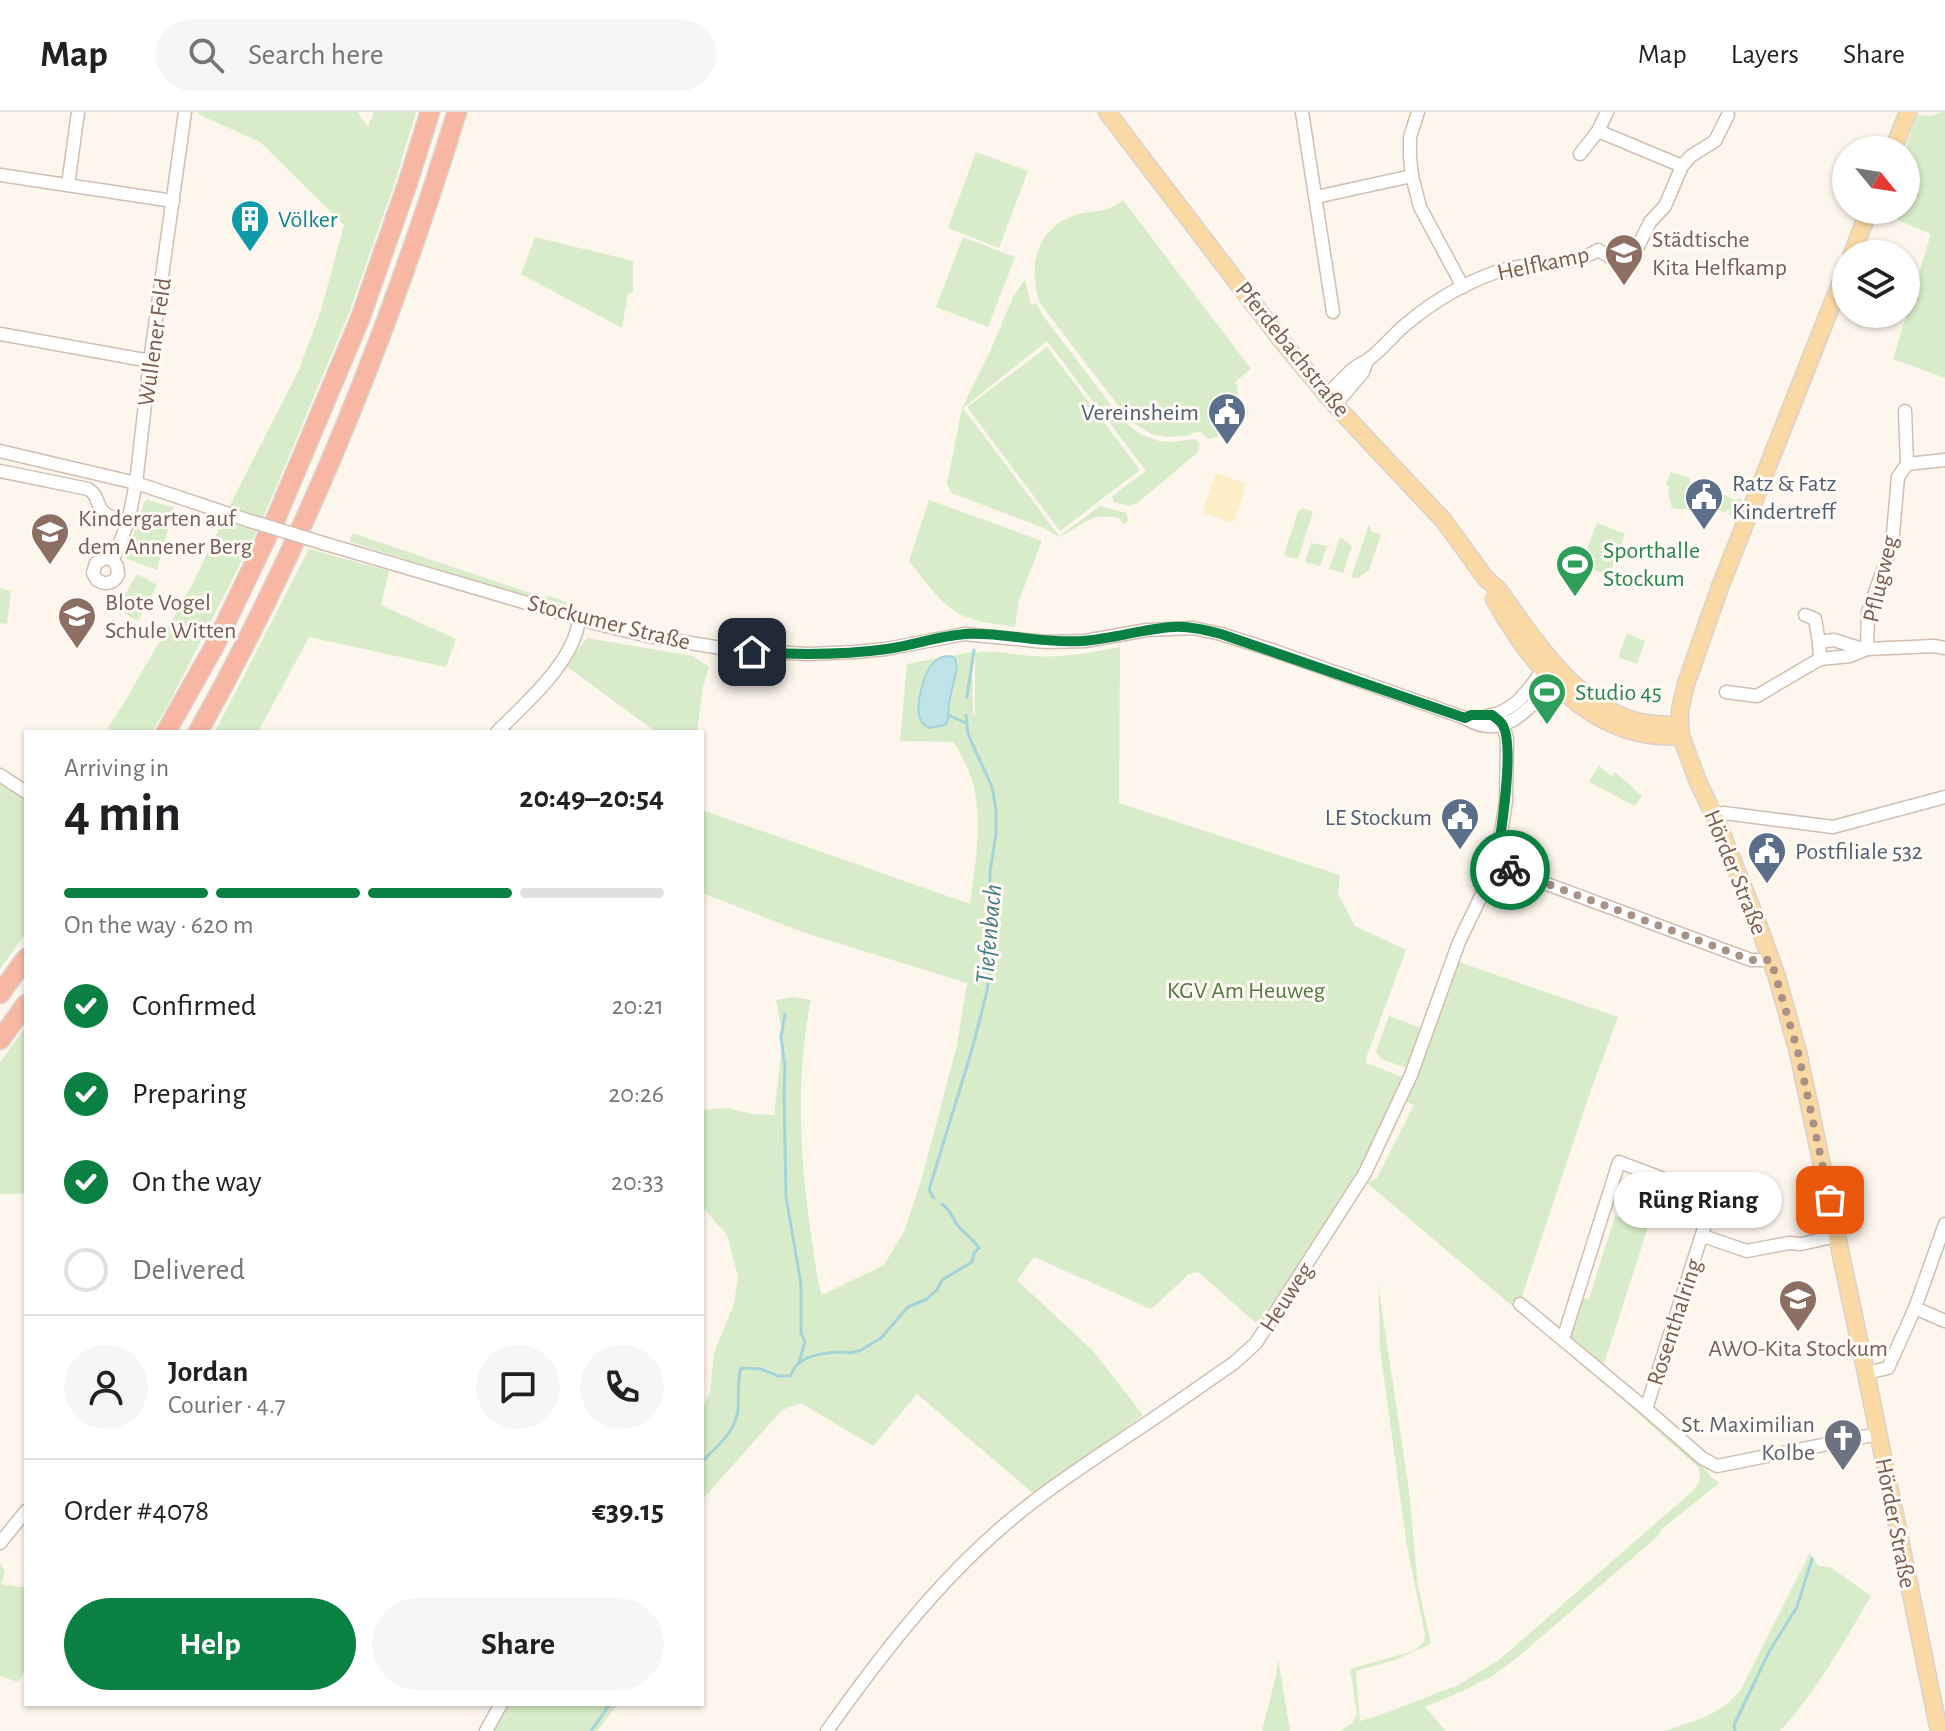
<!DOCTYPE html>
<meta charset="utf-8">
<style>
body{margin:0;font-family:"Alegreya Sans",sans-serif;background:#f6f6f6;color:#202124;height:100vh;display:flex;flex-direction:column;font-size:30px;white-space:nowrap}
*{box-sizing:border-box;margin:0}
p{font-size:26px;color:#757577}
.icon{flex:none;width:44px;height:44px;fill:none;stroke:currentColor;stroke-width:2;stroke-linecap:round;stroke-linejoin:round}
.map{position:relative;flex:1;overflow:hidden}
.drawer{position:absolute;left:24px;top:618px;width:680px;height:976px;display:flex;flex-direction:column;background:#fff;border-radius:0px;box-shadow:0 2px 6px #0004}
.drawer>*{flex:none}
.needle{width:52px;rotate:120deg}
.controls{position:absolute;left:1832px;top:24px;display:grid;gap:16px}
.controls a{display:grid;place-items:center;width:88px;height:88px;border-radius:50%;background:#fff;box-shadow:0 2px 6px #0004;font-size:40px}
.pin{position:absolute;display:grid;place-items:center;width:68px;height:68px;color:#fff;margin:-34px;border-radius:16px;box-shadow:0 4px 12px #0006}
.courier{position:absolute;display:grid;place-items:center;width:80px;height:80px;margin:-40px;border:6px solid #0b8043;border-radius:50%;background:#fff;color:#222;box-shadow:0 2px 10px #0007}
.bubble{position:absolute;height:56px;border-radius:28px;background:#fff;box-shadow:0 2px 6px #0004;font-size:26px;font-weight:700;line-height:56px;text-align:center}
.overview em{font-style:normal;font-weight:700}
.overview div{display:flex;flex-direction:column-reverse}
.overview{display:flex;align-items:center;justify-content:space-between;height:136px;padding:0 40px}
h1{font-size:52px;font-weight:700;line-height:60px}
.bar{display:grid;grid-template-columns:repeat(4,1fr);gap:12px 8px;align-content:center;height:96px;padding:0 40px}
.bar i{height:10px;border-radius:6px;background:#e0e0e0}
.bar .current{background:#0b8043}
.bar p{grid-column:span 4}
.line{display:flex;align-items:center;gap:20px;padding:0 40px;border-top:2px solid #e0e0e0}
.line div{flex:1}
.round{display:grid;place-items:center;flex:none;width:84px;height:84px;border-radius:42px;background:#f6f6f6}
ol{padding:0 40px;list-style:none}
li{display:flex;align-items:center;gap:24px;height:88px}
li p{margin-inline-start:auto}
li .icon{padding:8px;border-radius:50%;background:#0b8043;color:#fff;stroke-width:4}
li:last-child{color:#757577}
li i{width:44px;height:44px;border:4px solid #e0e0e0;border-radius:50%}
.primary-button{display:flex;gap:16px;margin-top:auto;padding:16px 40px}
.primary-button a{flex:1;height:92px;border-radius:48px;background:#0b8043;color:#fff;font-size:32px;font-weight:700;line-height:92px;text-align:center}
.primary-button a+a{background:#f6f6f6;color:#202124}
header{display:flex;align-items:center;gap:48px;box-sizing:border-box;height:112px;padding:0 40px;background:#fff;border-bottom:2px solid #e0e0e0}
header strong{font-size:38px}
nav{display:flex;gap:44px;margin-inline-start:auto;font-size:28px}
.search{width:560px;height:72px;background:#f6f6f6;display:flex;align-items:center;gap:20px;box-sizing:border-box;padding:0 28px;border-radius:44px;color:#757577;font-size:30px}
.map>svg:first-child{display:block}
.green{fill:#d8ecc9}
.sand{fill:#fcefc7}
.water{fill:#bfe3e8;stroke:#a5d3da;stroke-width:2}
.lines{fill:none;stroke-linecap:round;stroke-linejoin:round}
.stream{stroke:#a5d3da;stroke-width:3}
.minor-casing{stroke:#d1beb0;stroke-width:15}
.major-casing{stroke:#dad1cd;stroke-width:19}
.highway-casing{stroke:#dad1cd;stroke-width:21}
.minor{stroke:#fff;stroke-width:12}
.major{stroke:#fbd9a5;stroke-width:16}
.highway{stroke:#f7b7a3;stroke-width:18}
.minor-bridge-casing{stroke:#d1beb0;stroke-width:15;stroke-linecap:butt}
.minor-bridge{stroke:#fff;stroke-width:12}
.done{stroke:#a89285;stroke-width:8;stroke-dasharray:0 14.4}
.route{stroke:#0b8043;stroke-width:10}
.labels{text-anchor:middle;stroke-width:6;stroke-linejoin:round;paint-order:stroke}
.culture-label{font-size:24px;fill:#0d838f;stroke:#fffaf3;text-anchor:start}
.education-label{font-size:24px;fill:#785e54;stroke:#fffaf3;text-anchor:start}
.street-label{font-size:24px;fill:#7a5c4d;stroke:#fffaf3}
.service-label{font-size:24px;fill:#4e5e75;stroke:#fffaf3;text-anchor:end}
.leisure-label{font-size:24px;fill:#27864d;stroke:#fffaf3;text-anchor:start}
.park-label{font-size:24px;fill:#537a41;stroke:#fffaf3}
.worship-label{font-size:24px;fill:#5b616d;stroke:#fffaf3;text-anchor:end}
.water-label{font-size:26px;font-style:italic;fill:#437c86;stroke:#fffaf3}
</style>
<header>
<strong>Map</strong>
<div class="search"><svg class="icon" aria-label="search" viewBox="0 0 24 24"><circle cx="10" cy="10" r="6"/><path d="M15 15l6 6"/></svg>Search here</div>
<nav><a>Map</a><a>Layers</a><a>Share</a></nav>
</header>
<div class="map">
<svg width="1945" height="1619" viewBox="0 0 1945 1619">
<rect width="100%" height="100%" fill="#fdf6ec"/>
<g class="green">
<polygon points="199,0 357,0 368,15 374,0 416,0 396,67 349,201 261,411 166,597 152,620 105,620 124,591 192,473 232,389 299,258 321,198 344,113 260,30 198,2"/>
<polygon points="1941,0 1945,0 1945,266 1893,247 1931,122 1883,102 1884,98 1906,98 1905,38 1917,3 1932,4"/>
<polygon points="976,40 1028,59 999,136 948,116"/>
<path d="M1123,88L1251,257L1235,270C1239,275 1236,278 1239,284C1242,291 1247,294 1249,302C1240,310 1220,326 1208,327L1200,319L1186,324L1166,325L1152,322L1130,309L1040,191C1028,158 1035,119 1070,105C1093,96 1102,104 1123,88Z"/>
<polygon points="535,125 633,149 633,181 628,181 622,216 521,162"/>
<polygon points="963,125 1015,145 988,215 936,195"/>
<path d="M1025,167L1031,193L1036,191L1044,205L1120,305L1132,316L1140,322L1159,329L1171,330L1195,327L1200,333L1197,341L1136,392L1128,394L1114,390L1112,384L1146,359L1047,229L963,296L1059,424L1100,394L1126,401L1129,409L1123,412L1119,406C1087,400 1084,414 1059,425L1044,416L962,385L952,381L947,372L962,296L989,242L1013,185Z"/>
<polygon points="1047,235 1140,358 1060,419 967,295"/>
<path d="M1671,360L1690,366V370L1700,372L1735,388L1742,386L1735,405L1729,402L1730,399L1727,397L1725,401C1719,398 1712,394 1705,394C1694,393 1685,400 1672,396L1668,381L1669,375L1666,372Z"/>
<polygon points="147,388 174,395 157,458 125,446 144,391"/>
<path d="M929,388L1042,429L1019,488L1015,515C998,512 980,511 964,504C941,494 925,468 909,449Z"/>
<polygon points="1303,396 1313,400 1298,447 1288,445 1284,442 1298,400"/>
<polygon points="1597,411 1625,422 1609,464 1581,452"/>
<polygon points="1369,413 1371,419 1381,423 1369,458 1358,466 1351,465"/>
<path d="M352,421L542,485C551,483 564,489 571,494L545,487L544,490L350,430Z"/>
<polygon points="1340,425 1352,434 1343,461 1329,457"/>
<polygon points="1311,431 1327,434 1320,454 1305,450"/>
<polygon points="309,437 389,459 381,493 456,527 446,555 309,525 258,620 215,620"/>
<polygon points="137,462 157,473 138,509 117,497"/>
<polygon points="0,476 11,479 7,512 0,511"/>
<polygon points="1627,522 1645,529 1637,552 1618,545"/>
<polygon points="587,526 693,544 709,555 703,575 697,620 652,620 652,617 565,553"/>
<path d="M1120,535L1119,691L1340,763L1338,782L1355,814L1406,838L1366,946V951L1405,966L1362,1055L1269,1201L1256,1211L1198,1160L1189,1162L1151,1197L1034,1145L1017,1168L1093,1239L1143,1303L1035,1383L917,1282L873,1334L801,1291L782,1298L702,1388V1297L710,1281L714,1241L734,1192L738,1164L727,1123L706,1099L702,1097V998L728,996L752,1002L774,1003L783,925L776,888L793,885L811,888C795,966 800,1050 812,1129C815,1146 816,1166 822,1183L884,1153L904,1120L921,1069L957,933L967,871L805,821L702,781V698L970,792C975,753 983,710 973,671C969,657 961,643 954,630L900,629L907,552L972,540L973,598L975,605V541C994,537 1013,543 1032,544C1062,546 1090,541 1120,535Z"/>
<polygon points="1599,654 1611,664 1615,660 1642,684 1635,694 1589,670"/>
<polygon points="0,666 26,682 26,821 0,857"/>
<polygon points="1456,849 1618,905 1587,989 1522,1184 1547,1206 1541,1213 1701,1352 1710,1364 1719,1371 1662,1417 1658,1424 1519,1544 1494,1563 1463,1579 1425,1595 1446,1619 1340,1619 1352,1611 1357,1602 1350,1557 1413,1539 1424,1530 1425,1523 1407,1434 1380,1237 1378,1171 1409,1379 1418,1474 1431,1532 1395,1548 1356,1559 1360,1609 1375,1605 1458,1573 1499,1548 1695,1377 1700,1367 1699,1356 1613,1279 1367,1071 1377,1066 1414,993 1405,989"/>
<polygon points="1389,904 1422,916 1407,956 1381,947 1376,939"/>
<polygon points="26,914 26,1082 0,1082 0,951"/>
<polygon points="1615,1104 1648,1115 1602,1258 1568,1225 1580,1185 1589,1187"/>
<path d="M1810,1441L1818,1454L1830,1455L1871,1484C1843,1531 1817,1579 1780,1619H1666C1695,1607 1718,1605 1740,1579Z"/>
<polygon points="0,1451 5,1459 1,1472 26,1476 26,1557 18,1570 0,1564"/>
<polygon points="1278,1546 1290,1619 1262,1619 1276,1564"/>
<polygon points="496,1592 618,1592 597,1619 480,1619"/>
</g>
<polygon class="sand" points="1216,361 1246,372 1235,409 1229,410 1204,401 1203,397"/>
<path class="water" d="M950,544L955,546L957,556L949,590L948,608L945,613L929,616C925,613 922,612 920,607C915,593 924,555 938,547C941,545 946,544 950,544Z"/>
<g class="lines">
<g class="stream">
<polyline points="967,585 974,538"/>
<polyline points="948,603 966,611"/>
<polyline points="785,902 781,925 785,955 784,982 786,1085 801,1172 801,1221 805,1230 799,1250"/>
<polyline points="934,1086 929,1078 973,934 987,879 990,861 990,760 996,722 996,698 992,675 968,622 966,603"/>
<path d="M702,1350C717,1333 736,1321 738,1296C739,1282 737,1270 741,1256L761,1257L778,1264H790C793,1260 794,1255 798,1252C808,1242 837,1238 850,1241L861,1238L881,1226L908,1195L927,1187L937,1178L942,1168L972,1150L974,1141L979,1136C973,1128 966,1122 959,1115C951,1107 954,1101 942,1092"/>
<polyline points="591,1619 610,1592"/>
<polyline points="1735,1619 1734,1613 1769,1540 1797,1495 1812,1447"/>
</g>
<g class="minor-casing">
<g id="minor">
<polyline points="1302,0 1333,200"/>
<polyline points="1418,0 1410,25 1410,45 1412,64 1420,95 1463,175"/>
<polyline points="1598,19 1682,54"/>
<polyline points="1580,42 1598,19 1607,0"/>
<polyline points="0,63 173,89"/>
<polyline points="68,73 78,0"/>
<polyline points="1316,85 1412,64"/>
<polyline points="0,222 150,249"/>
<path d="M1327,283C1336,274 1344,265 1353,257C1358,252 1364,251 1369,247C1384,236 1395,220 1410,209C1434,189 1466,171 1496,160C1531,148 1568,157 1598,138L1628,155L1650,110L1665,94L1682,54L1691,44L1715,29L1728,3"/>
<polyline points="1335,293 1363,260 1367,249"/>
<polyline points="1905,299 1907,352 1898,365 1892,433 1868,500 1867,537 1934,534 1945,536"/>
<polyline points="0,339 136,371 247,408"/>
<polyline points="1907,352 1945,348"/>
<path d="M0,359L88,377C96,382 95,385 99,393C103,405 117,407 128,410"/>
<path d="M326,432L598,512L648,524L733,538L809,542L855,540L886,537L964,522L1046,530L1085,529L1147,518L1193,516L1221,522L1272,538L1465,606C1504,630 1529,597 1553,569"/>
<path d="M113,448L105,446L96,451L93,461L97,468C105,473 113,472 118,463L117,454L113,448L128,410L136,371L150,249L185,0"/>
<polyline points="1805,503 1815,507 1819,530"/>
<polyline points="1820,547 1819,530 1834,528 1859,536 1867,537"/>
<polyline points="1726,580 1757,584 1820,547 1850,544 1867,537"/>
<path d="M1487,604C1515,600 1527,579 1543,558"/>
<path d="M497,620C525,592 575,549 579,507"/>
<polyline points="0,663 26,680"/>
<polyline points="1714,704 1724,701 1833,715 1945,685"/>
<polyline points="1496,753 1751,848 1771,848"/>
<polyline points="1703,1124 1747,1139 1789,1131 1801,1132 1837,1124"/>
<polyline points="1520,1192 1646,1297 1702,1346 1717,1354 1878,1322"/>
<polyline points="1915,1196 1945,1209"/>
<polyline points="1563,1227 1619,1050 1712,1085 1713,1088 1646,1297"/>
<polyline points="1866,1261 1888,1256 1915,1196 1945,1112"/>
<polyline points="0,1431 26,1399"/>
<polyline points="486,1619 501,1592"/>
<path d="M827,1619C878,1547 934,1474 1001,1416C1041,1381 1085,1353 1129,1323C1164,1300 1199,1275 1234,1251L1256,1231L1365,1061L1411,963L1459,830L1496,753L1506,689L1507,627L1503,613L1492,603"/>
</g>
</g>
<g class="major-casing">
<g id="major">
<path d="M1107,0L1281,228L1335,293L1444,409L1486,467L1498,477C1534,527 1573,591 1636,609C1650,613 1666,613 1680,613"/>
<polyline points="1893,38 1908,0"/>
<polyline points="1852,142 1869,98"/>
<polyline points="1846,157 1720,475 1686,572 1680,598 1680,613 1681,624 1698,670 1718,712 1758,812 1776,862 1798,940 1866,1261 1939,1619"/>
<path d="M1494,487C1533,556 1592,631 1681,624"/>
</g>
</g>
<g class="highway-casing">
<g id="highway">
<polyline points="166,620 215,533 277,404 360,207 408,70 430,0"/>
<path d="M198,620C308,424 391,214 457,0"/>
<polyline points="0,882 26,846"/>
<polyline points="0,928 26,892"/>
</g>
</g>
<use href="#minor" class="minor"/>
<use href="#major" class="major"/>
<use href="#highway" class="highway"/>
<g class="minor-bridge-casing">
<polyline id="minor-bridge" points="247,408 326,432"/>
</g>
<use href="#minor-bridge" class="minor-bridge"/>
</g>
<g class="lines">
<polyline class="done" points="1510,758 1751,848 1771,848 1798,940 1830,1088"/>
<path class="route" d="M752,540C797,543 843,543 887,537C913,533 939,524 965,522C1004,520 1042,532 1082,529C1112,527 1142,517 1173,515C1189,514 1205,518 1221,522L1465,606L1471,603H1492C1496,606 1500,609 1502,612C1516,632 1500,726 1496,753L1510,758"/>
</g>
<defs>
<g id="building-pin" transform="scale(2)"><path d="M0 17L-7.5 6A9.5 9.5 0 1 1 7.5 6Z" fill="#0f9aa8" stroke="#fffaf3"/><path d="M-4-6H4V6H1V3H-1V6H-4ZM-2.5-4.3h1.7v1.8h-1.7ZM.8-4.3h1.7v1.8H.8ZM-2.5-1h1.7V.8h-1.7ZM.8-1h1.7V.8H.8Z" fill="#fff"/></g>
<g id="school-pin" transform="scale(2)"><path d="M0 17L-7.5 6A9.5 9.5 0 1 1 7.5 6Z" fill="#8d6e63" stroke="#fffaf3"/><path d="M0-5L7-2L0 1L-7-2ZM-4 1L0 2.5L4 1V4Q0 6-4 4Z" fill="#fff"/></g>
<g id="civic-pin" transform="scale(2)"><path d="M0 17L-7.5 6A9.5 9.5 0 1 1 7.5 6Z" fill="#5c6f8a" stroke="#fffaf3"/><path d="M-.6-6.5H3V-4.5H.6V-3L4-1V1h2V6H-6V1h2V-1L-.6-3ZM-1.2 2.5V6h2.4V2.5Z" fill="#fff"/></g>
<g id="stadium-pin" transform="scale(2)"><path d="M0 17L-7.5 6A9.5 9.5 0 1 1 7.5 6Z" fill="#2e9e5b" stroke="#fffaf3"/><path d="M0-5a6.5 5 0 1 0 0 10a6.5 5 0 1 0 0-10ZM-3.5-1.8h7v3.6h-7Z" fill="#fff"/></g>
<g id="church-pin" transform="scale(2)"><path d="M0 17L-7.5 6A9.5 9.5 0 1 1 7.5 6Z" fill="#6b7280" stroke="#fffaf3"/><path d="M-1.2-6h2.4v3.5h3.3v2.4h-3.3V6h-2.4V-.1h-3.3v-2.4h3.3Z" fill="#fff"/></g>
</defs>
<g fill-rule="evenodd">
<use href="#building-pin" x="250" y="107"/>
<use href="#school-pin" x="1624" y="141"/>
<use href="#civic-pin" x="1227" y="300"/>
<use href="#civic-pin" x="1704" y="385"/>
<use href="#school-pin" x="50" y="420"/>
<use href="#stadium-pin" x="1575" y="452"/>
<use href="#school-pin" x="77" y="504"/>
<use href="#stadium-pin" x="1547" y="580"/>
<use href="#civic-pin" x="1460" y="705"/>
<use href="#civic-pin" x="1767" y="739"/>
<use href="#school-pin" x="1798" y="1187"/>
<use href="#church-pin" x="1843" y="1326"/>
</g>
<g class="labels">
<g class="culture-label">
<text x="278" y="115">Völker</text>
</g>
<g class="education-label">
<text x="1652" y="135">Städtische<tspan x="1652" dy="28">Kita Helfkamp</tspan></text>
<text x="78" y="414">Kindergarten auf<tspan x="78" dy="28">dem Annener Berg</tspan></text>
<text x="105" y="498">Blote Vogel<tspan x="105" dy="28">Schule Witten</tspan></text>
<text x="1798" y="1244" text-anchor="middle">AWO-Kita Stockum</text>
</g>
<g class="street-label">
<text transform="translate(1543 151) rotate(-12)" y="8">Helfkamp</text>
<text transform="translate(154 230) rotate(-82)" y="8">Wullener Feld</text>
<text transform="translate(1293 237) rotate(51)" y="8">Pferdebachstraße</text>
<text transform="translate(1880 467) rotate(-77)" y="8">Pflugweg</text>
<text transform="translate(609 510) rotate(14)" y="8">Stockumer Straße</text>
<text transform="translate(1736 760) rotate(68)" y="8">Hörder Straße</text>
<text transform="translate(1286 1185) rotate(-57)" y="8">Heuweg</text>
<text transform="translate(1674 1210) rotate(-72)" y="8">Rosenthalring</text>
<text transform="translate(1896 1411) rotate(79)" y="8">Hörder Straße</text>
</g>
<g class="service-label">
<text x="1199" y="308">Vereinsheim</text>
<text x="1732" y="379" text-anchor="start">Ratz &amp; Fatz<tspan x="1732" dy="28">Kindertreff</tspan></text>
<text x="1432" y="713">LE Stockum</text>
<text x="1795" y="747" text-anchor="start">Postfiliale 532</text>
</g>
<g class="leisure-label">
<text x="1603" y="446">Sporthalle<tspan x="1603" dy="28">Stockum</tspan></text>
<text x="1575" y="588">Studio 45</text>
</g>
<g class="park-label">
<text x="1246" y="886">KGV Am Heuweg</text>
</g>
<g class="worship-label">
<text x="1815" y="1320">St. Maximilian<tspan x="1815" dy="28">Kolbe</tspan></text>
</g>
<g class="water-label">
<text transform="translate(988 822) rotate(-85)" y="9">Tiefenbach</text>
</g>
</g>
</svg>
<div class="controls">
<a><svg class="needle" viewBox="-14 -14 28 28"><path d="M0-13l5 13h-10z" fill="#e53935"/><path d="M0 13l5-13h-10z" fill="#757577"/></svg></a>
<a><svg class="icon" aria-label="layers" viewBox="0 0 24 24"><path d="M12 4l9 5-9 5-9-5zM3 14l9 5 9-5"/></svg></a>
</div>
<div class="pin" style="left:1830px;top:1088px;background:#ea580c"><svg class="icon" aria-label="bag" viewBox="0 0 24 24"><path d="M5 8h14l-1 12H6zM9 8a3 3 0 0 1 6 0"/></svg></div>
<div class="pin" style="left:752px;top:540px;background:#1f2937"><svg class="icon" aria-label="home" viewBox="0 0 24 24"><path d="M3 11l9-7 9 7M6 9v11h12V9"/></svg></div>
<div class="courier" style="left:1510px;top:758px"><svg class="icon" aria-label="bike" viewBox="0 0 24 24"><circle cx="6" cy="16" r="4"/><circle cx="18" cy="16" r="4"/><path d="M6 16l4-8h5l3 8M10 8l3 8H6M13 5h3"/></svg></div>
<div class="bubble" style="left:1614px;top:1060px;width:168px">Rüng Riang</div>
<section class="drawer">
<div class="overview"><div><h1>4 min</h1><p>Arriving in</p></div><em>20:49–20:54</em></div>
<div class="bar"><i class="current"></i><i class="current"></i><i class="current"></i><i></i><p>On the way · 620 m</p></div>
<ol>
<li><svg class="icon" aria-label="check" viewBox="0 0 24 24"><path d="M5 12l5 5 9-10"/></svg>Confirmed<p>20:21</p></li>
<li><svg class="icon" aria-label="check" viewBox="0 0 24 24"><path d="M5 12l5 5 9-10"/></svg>Preparing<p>20:26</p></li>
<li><svg class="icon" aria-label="check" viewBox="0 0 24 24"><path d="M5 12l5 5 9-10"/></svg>On the way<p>20:33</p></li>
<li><i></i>Delivered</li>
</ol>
<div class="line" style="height:144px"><a class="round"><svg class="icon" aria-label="person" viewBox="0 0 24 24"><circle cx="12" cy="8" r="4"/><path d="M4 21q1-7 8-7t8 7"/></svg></a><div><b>Jordan</b><p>Courier · 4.7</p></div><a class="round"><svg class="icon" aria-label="chat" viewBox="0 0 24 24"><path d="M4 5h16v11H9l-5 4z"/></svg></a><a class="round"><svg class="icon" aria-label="phone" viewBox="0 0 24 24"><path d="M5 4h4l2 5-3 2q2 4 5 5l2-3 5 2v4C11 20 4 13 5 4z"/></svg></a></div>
<div class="line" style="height:104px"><div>Order #4078</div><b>€39.15</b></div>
<div class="primary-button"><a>Help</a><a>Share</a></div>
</section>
</div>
